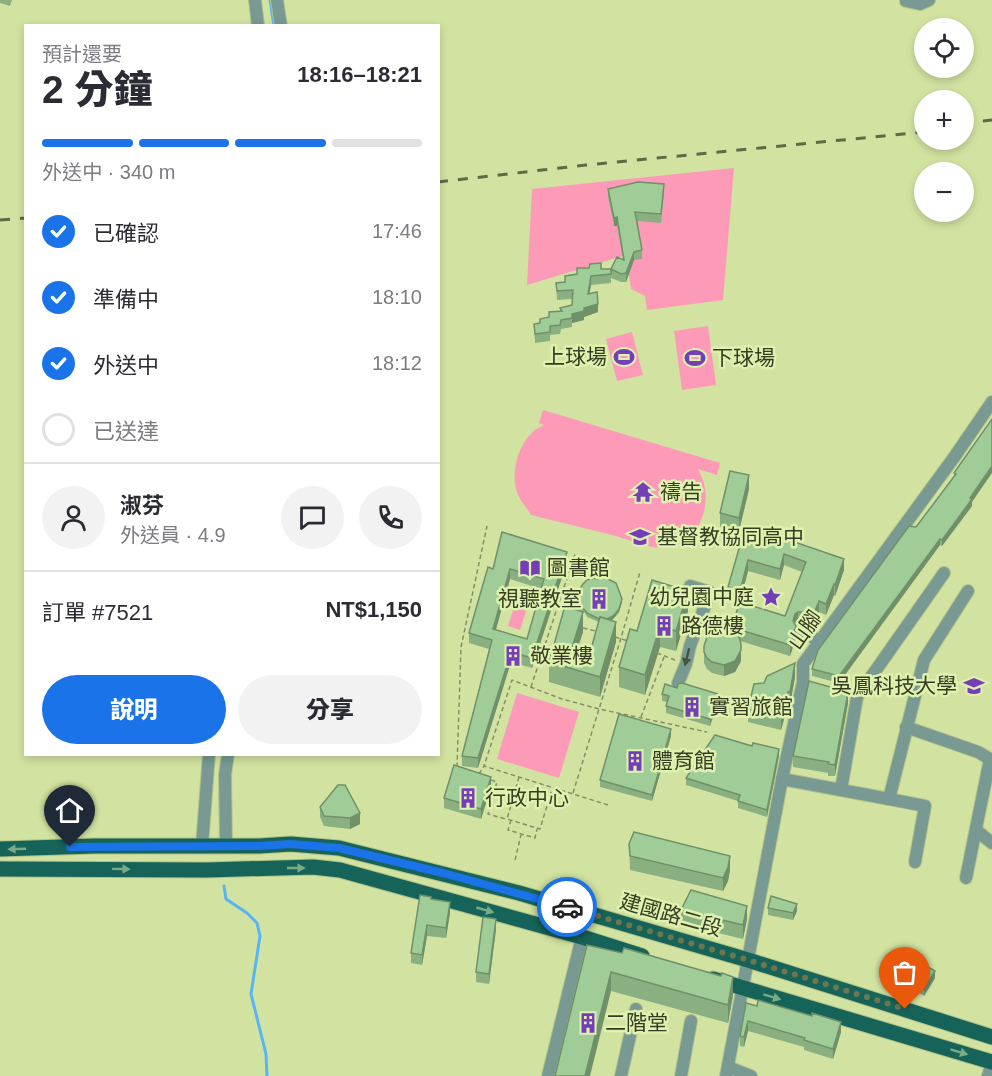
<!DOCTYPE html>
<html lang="zh-TW">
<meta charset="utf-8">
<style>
body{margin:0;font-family:Helvetica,"Noto Sans TC",sans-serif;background:#f2f2f3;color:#2b2b33;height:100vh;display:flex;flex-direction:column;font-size:22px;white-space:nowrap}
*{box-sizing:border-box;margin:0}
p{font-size:20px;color:#7c7c81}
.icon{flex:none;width:33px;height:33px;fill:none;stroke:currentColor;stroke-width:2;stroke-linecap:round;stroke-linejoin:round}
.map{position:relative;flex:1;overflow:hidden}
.panel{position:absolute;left:24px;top:24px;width:416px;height:732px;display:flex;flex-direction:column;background:#fff;border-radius:0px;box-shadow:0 3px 9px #0003}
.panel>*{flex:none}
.controls{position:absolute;left:914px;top:18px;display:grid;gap:12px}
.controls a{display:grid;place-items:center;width:60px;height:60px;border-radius:50%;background:#fff;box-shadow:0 3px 9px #0003;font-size:30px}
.pin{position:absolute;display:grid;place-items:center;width:51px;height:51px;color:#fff;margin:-62px -26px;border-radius:50% 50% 50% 0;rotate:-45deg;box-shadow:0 0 6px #0007}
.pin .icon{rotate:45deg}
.courier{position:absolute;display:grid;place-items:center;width:60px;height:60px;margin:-30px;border:4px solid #1a73e8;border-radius:50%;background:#fff;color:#222;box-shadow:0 2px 8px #0007}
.overview em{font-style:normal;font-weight:800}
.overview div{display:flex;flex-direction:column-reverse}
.overview{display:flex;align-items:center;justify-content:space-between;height:102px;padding:0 18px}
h1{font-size:39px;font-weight:800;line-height:45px}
.bar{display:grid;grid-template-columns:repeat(4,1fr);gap:9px 6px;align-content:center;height:72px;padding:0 18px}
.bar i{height:8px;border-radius:4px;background:#e1e1e2}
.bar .active{background:#1a73e8}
.bar p{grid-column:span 4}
.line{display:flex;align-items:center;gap:15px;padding:0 18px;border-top:2px solid #e1e1e2}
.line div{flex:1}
.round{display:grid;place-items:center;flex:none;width:63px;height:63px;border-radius:32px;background:#f2f2f3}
ol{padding:0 18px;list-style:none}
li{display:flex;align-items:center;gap:18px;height:66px}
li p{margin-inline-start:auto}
li .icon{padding:6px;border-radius:50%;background:#1a73e8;color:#fff;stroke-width:4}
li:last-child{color:#7c7c81}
li i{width:33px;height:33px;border:3px solid #e1e1e2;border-radius:50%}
.cta{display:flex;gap:12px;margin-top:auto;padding:12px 18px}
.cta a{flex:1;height:69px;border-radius:36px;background:#1a73e8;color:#fff;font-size:24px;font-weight:800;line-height:69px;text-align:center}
.cta a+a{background:#f2f2f3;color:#2b2b33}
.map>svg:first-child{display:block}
.green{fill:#fc9ab8}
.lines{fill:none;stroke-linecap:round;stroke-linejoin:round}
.stream{stroke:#58b5f3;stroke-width:3}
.minor-casing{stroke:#b3c288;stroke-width:14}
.major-casing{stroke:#b3c288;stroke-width:17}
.path{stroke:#849062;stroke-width:1.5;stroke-dasharray:4.5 3;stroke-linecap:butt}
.minor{stroke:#789a93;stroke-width:12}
.major{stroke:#166459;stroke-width:15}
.rail{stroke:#606944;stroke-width:3;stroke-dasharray:10 10;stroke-linecap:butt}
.wall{fill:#8ab082;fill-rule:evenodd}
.shaded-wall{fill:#70906a}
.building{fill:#a0cd97;stroke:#70906a;stroke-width:1.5;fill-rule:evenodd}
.oneway{fill:#46543e}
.oneway2{fill:#7aaa84}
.done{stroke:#6d764e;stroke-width:6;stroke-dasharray:0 10.8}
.route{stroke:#1a73e8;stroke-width:8}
.labels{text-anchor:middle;stroke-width:5;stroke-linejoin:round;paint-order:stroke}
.poi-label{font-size:21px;fill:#363c22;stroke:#dff1ae;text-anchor:start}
.street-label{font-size:21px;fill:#363c22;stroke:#dff1ae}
</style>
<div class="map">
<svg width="992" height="1076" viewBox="0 0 992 1076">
<rect width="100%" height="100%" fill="#d2e3a1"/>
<g class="green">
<polygon points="734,168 723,300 647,310 645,296 631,289 626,255 527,285 532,189"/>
<polygon points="708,326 716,385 682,390 674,331"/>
<polygon points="632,332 643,375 617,381 606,339"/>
<path d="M543,410L720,463L717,475L698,469C707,485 708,501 702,518C697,531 688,542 674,546C655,552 634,541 616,536C588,529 559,522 531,515C527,508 521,502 518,495C510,476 517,446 532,433C535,429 540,427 544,425L539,423Z"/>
<polygon points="517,598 529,602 520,630 508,626"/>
<polygon points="517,693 579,712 559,778 497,759"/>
</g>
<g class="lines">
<g class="stream">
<polyline points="270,0 274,26"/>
<polyline points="224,886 226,899 247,913 257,923 260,936 251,994 266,1054 267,1076"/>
</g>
<g class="minor-casing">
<g id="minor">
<polyline points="255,0 258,26"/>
<polyline points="277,0 281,26"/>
<polyline points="906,0 906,1 920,4 929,0"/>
<polyline points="801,631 808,633 819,642"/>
<polyline points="678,683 686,664 690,646 710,592 690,586"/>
<polyline points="906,727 978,752 990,759 966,878"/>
<polyline points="782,779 889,799 924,660 968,591"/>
<polyline points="841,790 857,697 944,573"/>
<polyline points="889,799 925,806 915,862"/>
<polyline points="976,830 992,843"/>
<polyline points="226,845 225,775 228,754"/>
<polyline points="202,846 209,754"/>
<polyline points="728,1067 751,1076"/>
<polyline points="548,1076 582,937"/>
<polyline points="621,1076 636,1009"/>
<polyline points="681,1076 691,1021"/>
<polyline points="726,1076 782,779 803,682 803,664 955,456 992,402"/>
<polyline points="988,1076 992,1062"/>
</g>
</g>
<g class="major-casing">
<g id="major">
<polyline points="0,849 94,846 259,846 291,844 339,848 519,893 748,960 992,1037"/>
<polyline points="0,869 207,870 313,867 340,870 582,937 642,956"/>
<polyline points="713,979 992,1062"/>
</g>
</g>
<g class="path">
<polyline points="583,628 596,631"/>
<polyline points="615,637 628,641"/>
<polyline points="657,653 675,660"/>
<polyline points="531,687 575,554"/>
<polyline points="641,717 664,657"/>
<polyline points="457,767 461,647 487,526"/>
<polyline points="479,774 484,766"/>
<polyline points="519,777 507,819 540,829 552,789"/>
<polyline points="491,780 497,782 488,814 506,819"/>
<polyline points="573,793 621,638 640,572"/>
<polyline points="608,805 484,766 512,680 562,699 599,709 707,732"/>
<polyline points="511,820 508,830 535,838 537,829"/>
<polyline points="515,860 521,835"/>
</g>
<use href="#minor" class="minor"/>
<use href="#major" class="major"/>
<g class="rail">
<polyline points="963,123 992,120"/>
<polyline points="438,182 586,165 924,132"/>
<polyline points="0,220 26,218"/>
</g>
</g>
<g class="wall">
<polygon points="0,0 12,0 10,6 0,3"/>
<polygon points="608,189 664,193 661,223 637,221 642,250 642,259 634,260 626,282 621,282 611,278 611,283 591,285 589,294 598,312 584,317 584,320 572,323 572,327 561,329 560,334 550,335 550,341 535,343 534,324 540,323 560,311 560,308 572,305 572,299 557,300 556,283 565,282 577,274 601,269 611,269 623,259 617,226 614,226 608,197"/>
<polygon points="992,419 972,502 972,506 942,546 940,545 839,683 812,676 812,669 954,476 954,473"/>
<polygon points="749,489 739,531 720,527 720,513"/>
<polygon points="748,526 844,570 835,596 834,595 826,615 819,612 813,627 803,623 798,623 795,625 796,638 790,656 740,641 741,661 735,672 724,676 712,673 707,669 704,663 704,646 731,628 785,616 802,572 784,565 780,580 748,571 740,602 728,599 728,587"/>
<path d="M520,538L567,562L532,668L511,662L478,768L462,766V756L489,649L469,643V633L493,569ZM510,579L541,589L527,639L496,630Z"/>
<path d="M577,593L622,602L619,612L612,620L616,642L600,697L549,682V662L581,611L576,608ZM583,612L585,613L587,617L599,622L589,656L576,652L583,632Z"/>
<polygon points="688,611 676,651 660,647 645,695 619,687 619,667 637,631"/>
<polygon points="795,677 790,705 788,705 781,730 748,722 748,709 764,683"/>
<polygon points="662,694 718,701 710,726 666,713 666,706 667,702 662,701"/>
<polygon points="848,703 835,776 828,776 828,773 793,767 793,756"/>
<polygon points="671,736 652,801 600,787 600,780"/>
<polygon points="779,756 767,817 738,808 738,801 686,785 686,778"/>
<polygon points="338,785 360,824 350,829 324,826 320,817 320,807"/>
<polygon points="491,787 481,819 444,808 444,798"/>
<polygon points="629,844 730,870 728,881 723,891 630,870"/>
<polygon points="431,899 450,913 446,938 427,936 422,965 411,963 411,953"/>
<polygon points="768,908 797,911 793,920 768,915"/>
<polygon points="681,910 747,919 743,939 681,924"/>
<polygon points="496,929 489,984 476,982 476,972"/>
<polygon points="587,945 733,995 728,1023 611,991"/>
<polygon points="935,978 924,996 912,989 912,982"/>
<polygon points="746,1003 841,1032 833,1059 804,1050 804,1047 748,1031 744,1047 740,1046 740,1036"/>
</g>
<g class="shaded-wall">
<polygon points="617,217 617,226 614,226 614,218"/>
<polygon points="634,252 634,260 626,282 626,273"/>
<polygon points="591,276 591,285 588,303 588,294"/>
<polygon points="598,304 598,312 584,317 584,320 572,323 572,314 584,308"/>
<polygon points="992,466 992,473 972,502 972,506 942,546 942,540"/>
<polygon points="749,475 749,489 739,531 739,518"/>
<polygon points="940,539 940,545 839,683 839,676"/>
<polygon points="567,552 567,562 532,668 532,658"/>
<polygon points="784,554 784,565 780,580 780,569"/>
<polygon points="844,559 844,570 835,596 835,585"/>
<polygon points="748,560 748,571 740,602 740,591"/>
<polygon points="510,569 510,579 493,639 493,629"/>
<polygon points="834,584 834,595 826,615 826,604"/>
<polygon points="688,591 688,611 676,651 676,631"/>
<polygon points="622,599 622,602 619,612 615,617 611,621 602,620"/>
<polygon points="819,601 819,612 813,627 813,616"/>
<polygon points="583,612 583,632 571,669 571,651"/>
<polygon points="798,612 798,623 795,626 793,621 795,614"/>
<polygon points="616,622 616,642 600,697 600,677"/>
<polygon points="660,626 660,647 645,695 645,675"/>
<polygon points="796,626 796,638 790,656 790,645"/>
<polygon points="741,644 741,661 735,672 724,676 724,665"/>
<polygon points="511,652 511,662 478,768 478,758"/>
<polygon points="795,663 795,677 790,705 790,692"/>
<polygon points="788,692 788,705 781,730 781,716"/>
<polygon points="848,692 848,703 835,776 835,765"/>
<polygon points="718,694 718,701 710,726 710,719"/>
<polygon points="671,729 671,736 652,801 652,795"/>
<polygon points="779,749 779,756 767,817 767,810"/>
<polygon points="491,777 491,787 481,819 481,809"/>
<polygon points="360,813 360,824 350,829 350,818"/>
<polygon points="730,856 730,870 728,881 723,891 723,878"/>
<polygon points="450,902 450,913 446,938 446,928"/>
<polygon points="797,904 797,911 793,920 793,913"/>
<polygon points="747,906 747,919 743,939 743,925"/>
<polygon points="496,919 496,929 489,984 489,974"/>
<polygon points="427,925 427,936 422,965 422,955"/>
<polygon points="935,971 935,978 924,996 924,989"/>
<polygon points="611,972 611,991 590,1076 585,1076"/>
<polygon points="733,977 733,995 728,1023 728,1005"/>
<polygon points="748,1021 748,1031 744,1047 744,1037"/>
<polygon points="841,1022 841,1032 833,1059 833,1049"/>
</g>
<g class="building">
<polygon points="638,182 664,184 661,214 635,212 642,250 634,252 626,273 621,274 611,269 611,274 591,276 588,294 597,292 598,304 584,308 584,311 572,314 572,318 561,320 560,325 550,326 550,332 535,334 534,324 540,323 540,319 549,317 549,312 562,311 560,308 572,305 573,290 557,291 556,283 565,282 565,276 577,274 577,268 589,268 590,264 601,263 601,269 611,269 617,257 624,260 617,217 614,218 608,189"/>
<polygon points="992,419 992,466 970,498 972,499 942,540 940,539 839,676 812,669 818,650 909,526 916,527 956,474 954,473"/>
<polygon points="730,471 749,475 739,518 720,513"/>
<polygon points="748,526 844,559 835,585 834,584 826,604 819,601 813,616 803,612 798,612 795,614 793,621 796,626 790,645 737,629 741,644 741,650 735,661 724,665 712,662 707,658 704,652 704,646 708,634 713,630 719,628 731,628 740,602 785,616 806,562 784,554 780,569 748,560 740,591 728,587 740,545 741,545"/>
<path d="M502,532L567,552L532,658L511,652L478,758L462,756L492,640L469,633L488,567L493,569ZM510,569L544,579L527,639L493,629Z"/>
<polygon points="602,576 616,583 622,599 619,609 615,614 611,617 607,619 600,617 599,619 587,613 585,610 576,605 577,593 583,584 587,580 596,578 598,579"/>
<polygon points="652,580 688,591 676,631 660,626 645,675 619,667 630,629 637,631"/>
<polygon points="565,606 583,612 571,651 589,656 600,617 616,622 600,677 549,662"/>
<polygon points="795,663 790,692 788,692 781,716 748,709 754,684 764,683 767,676"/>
<polygon points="809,681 848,692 835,765 828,764 829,762 793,756"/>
<polygon points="682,683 718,694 710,719 666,706 669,696 662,694 665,684 677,688 678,684"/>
<polygon points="619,714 671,729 652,795 600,780"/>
<polygon points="715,735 752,746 753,743 779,749 767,810 738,801 740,795 686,778"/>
<polygon points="454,765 491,777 481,809 444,798"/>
<polygon points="338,785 345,785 360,813 350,818 324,816 320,807"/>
<polygon points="634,832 730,856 728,867 723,878 630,856 629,844"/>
<polygon points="691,890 747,906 743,925 681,910"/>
<polygon points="420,895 431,897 431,899 450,902 446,928 427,925 422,955 411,953"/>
<polygon points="771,896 797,904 793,913 768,908"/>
<polygon points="483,917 496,919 489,974 476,972"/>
<polygon points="587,945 622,953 624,948 721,976 722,973 733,977 728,1005 611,972 585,1076 555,1076"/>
<polygon points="923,964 935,971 924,989 912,982"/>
<polygon points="758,1000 812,1016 812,1013 841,1022 833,1049 804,1040 805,1038 748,1021 744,1037 740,1036 746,1003 757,1006"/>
</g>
<defs><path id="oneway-solid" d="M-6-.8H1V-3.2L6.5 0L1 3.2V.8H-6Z" transform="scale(1.5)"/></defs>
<use class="oneway" href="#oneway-solid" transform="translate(687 657) rotate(104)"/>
<g class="oneway2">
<use href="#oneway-solid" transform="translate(17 849) rotate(178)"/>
<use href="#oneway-solid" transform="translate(296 868)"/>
<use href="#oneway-solid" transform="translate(121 869) rotate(1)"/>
<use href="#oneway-solid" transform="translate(485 910) rotate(16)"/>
<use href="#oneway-solid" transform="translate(772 997) rotate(17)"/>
<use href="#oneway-solid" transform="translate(959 1052) rotate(17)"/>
</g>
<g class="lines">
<polyline class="done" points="567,907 748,960 905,1009"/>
<polyline class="route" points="70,847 259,846 291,844 339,848 443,873 567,907"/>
</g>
<defs>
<g id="stadium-bare" transform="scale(1.62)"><path d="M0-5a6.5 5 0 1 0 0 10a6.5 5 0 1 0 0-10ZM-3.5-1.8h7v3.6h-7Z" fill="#743fb6" stroke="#dff1ae" stroke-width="2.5" paint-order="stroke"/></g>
<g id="temple-bare" transform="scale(1.62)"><path d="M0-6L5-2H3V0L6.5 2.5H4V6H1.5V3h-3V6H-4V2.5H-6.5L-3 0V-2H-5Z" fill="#743fb6" stroke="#dff1ae" stroke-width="2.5" paint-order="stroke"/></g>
<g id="school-bare" transform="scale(1.62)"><path d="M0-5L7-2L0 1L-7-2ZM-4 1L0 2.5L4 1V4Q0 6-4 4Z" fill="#743fb6" stroke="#dff1ae" stroke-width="2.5" paint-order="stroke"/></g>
<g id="library-bare" transform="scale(1.62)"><path d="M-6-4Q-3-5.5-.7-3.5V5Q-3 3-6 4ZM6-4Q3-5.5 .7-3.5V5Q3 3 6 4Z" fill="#743fb6" stroke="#dff1ae" stroke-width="2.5" paint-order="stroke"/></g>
<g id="sight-bare" transform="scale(1.62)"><path d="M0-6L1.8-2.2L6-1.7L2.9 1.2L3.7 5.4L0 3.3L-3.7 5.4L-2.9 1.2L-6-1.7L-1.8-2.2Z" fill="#743fb6" stroke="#dff1ae" stroke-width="2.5" paint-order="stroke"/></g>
<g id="building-bare" transform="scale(1.62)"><path d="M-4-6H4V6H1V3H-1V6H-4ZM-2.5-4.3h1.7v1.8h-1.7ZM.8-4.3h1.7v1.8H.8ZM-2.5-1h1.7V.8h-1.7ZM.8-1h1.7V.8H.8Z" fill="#743fb6" stroke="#dff1ae" stroke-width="2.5" paint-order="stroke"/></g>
<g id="university-bare" transform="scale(1.62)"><path d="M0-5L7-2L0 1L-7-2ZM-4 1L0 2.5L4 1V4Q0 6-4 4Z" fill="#743fb6" stroke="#dff1ae" stroke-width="2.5" paint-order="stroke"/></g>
</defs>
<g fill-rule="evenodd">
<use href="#stadium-bare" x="624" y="357"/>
<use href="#stadium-bare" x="695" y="358"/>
<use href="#temple-bare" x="643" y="492"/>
<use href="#school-bare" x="640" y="537"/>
<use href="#library-bare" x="530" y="568"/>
<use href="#sight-bare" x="771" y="597"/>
<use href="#building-bare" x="599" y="599"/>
<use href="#building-bare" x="664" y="626"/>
<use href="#building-bare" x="513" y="656"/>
<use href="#university-bare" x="974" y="686"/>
<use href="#building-bare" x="692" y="707"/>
<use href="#building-bare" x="635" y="761"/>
<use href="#building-bare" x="468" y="798"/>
<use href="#building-bare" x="588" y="1023"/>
</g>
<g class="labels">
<g class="poi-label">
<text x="607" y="364" text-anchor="end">上球場</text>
<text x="712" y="365">下球場</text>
<text x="660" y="499">禱告</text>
<text x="657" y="544">基督教協同高中</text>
<text x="547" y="575">圖書館</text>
<text x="754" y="604" text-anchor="end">幼兒園中庭</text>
<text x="582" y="606" text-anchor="end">視聽教室</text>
<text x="681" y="633">路德樓</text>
<text x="530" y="663">敬業樓</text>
<text x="957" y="693" text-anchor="end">吳鳳科技大學</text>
<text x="709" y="714">實習旅館</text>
<text x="652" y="768">體育館</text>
<text x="485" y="805">行政中心</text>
<text x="605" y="1030">二階堂</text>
</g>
<g class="street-label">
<text transform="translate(805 630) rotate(-55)" y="7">山腳</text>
<text transform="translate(671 915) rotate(16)" y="7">建國路二段</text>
</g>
</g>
</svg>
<div class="controls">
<a><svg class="icon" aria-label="locate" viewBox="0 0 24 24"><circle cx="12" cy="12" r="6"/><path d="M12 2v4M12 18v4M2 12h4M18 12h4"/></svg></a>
<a>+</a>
<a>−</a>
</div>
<div class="pin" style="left:905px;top:1009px;background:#ea580c"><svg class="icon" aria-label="bag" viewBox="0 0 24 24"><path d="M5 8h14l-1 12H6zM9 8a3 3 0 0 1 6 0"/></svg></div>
<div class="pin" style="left:70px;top:847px;background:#1f2937"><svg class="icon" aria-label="home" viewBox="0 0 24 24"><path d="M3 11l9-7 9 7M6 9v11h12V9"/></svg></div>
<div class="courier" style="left:567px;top:907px"><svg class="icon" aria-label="car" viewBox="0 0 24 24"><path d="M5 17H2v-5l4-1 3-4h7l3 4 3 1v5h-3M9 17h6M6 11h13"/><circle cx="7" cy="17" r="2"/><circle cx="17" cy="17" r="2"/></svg></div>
<section class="panel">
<div class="overview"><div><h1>2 分鐘</h1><p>預計還要</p></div><em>18:16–18:21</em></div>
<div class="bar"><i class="active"></i><i class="active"></i><i class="active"></i><i></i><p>外送中 · 340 m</p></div>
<ol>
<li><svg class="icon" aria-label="check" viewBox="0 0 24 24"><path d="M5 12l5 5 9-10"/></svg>已確認<p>17:46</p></li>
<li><svg class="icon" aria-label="check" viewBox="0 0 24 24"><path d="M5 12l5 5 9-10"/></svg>準備中<p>18:10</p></li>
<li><svg class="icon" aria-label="check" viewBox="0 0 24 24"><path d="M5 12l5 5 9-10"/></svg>外送中<p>18:12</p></li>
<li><i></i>已送達</li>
</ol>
<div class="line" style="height:108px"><a class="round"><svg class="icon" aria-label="person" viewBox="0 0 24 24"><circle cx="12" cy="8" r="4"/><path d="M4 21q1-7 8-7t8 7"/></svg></a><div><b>淑芬</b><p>外送員 · 4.9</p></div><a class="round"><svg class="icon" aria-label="chat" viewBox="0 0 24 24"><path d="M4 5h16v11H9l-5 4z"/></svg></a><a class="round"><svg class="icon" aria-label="phone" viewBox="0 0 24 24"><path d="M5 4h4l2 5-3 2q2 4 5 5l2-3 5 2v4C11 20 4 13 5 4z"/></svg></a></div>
<div class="line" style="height:78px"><div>訂單 #7521</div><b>NT$1,150</b></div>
<div class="cta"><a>說明</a><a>分享</a></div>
</section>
</div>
